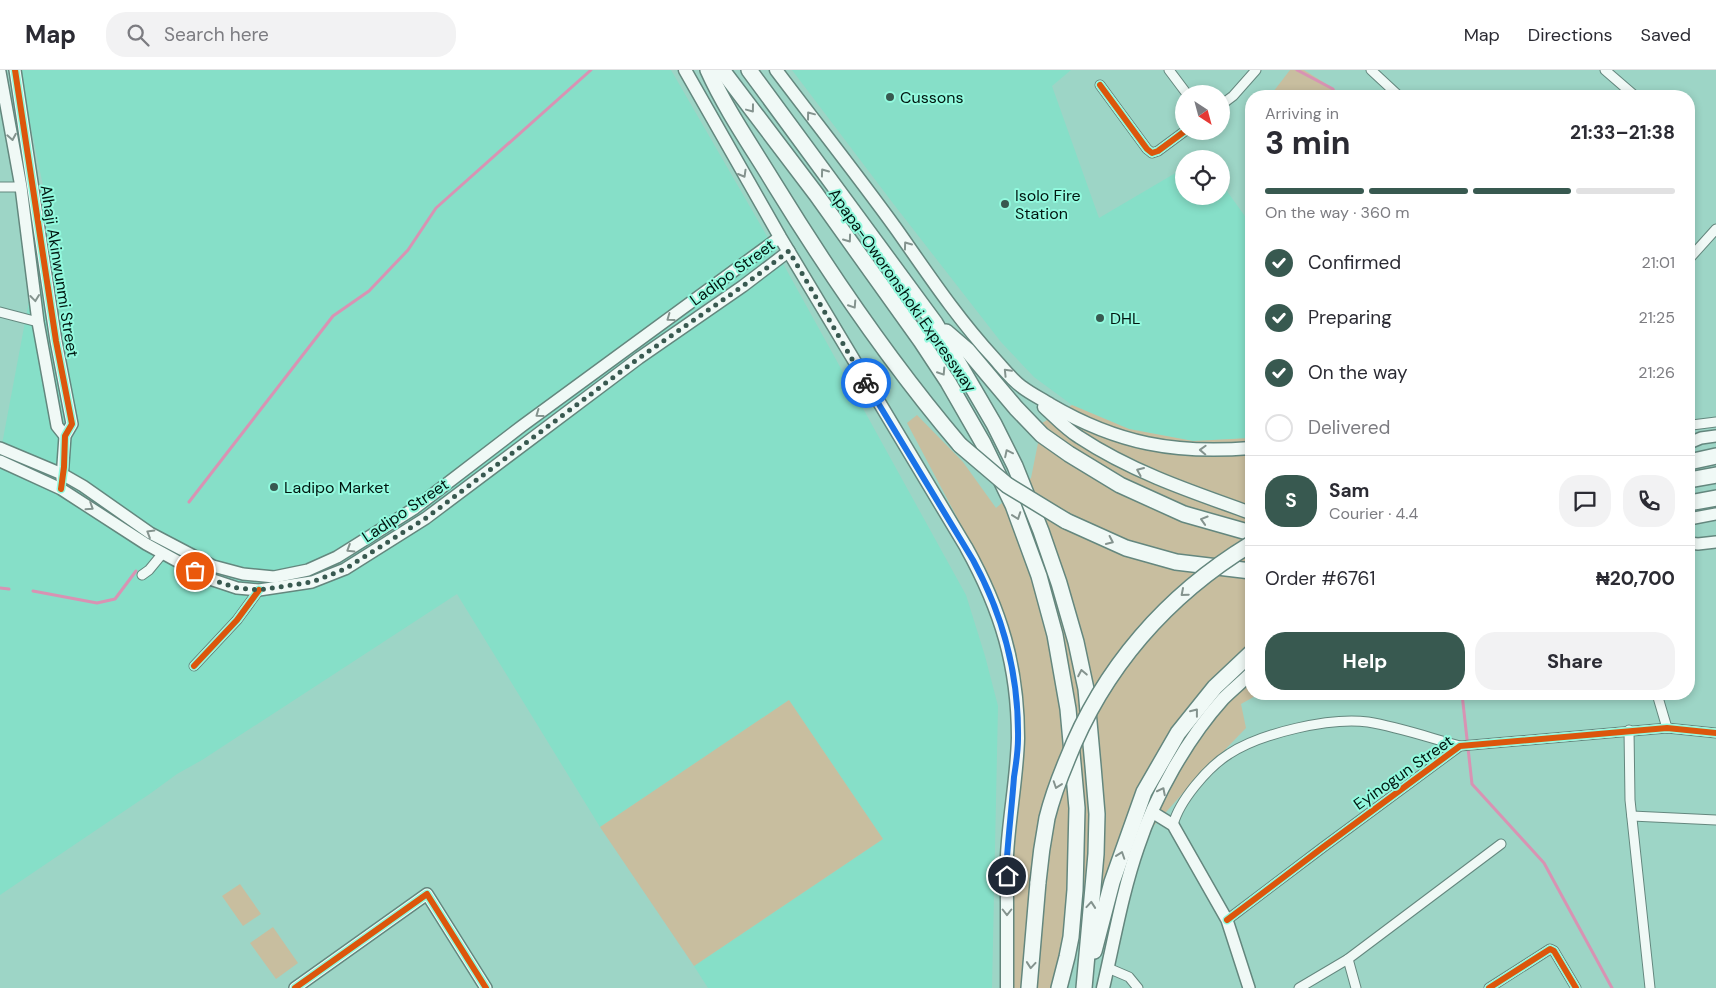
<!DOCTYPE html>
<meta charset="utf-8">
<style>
body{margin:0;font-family:"DM Sans",sans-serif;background:#f2f2f3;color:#2b2b33;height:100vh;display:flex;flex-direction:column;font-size:19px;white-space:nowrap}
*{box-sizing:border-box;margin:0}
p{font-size:16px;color:#7c7c81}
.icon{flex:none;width:28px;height:28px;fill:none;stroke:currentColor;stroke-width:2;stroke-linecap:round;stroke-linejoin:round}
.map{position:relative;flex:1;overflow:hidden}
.panel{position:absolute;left:1245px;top:20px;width:450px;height:610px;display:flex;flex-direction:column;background:#fff;border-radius:20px;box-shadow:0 2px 8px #0003}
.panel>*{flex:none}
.needle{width:32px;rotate:144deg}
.fabs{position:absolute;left:1175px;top:15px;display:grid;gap:10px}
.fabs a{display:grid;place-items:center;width:55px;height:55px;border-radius:50%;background:#fff;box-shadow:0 2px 8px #0003;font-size:25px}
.pin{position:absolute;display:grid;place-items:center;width:42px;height:42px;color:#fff;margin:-21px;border:2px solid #fff;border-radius:50%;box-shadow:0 1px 5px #0007}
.courier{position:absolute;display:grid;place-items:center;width:50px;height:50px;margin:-25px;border:4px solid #1a73e8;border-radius:50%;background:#fff;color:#222;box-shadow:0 1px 6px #0007}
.headline em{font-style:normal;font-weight:700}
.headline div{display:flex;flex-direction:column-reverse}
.headline{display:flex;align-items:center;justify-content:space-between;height:85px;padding:0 20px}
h1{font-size:32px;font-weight:700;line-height:38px}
.bar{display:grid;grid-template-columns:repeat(4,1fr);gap:8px 5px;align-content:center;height:60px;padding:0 20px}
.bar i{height:6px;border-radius:4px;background:#e1e1e2}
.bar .current{background:#385950}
.bar p{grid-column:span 4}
.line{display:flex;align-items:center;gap:12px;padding:0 20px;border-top:1px solid #e1e1e2}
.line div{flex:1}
.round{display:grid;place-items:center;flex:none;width:52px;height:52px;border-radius:20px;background:#f2f2f3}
ol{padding:0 20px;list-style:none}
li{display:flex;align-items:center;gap:15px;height:55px}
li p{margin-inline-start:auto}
li .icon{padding:5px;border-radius:50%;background:#385950;color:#fff;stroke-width:4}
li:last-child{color:#7c7c81}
li i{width:28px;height:28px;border:2px solid #e1e1e2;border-radius:50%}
.action{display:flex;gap:10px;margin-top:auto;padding:10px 20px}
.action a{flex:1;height:58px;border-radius:20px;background:#385950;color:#fff;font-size:20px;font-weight:700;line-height:58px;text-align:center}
.action a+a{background:#f2f2f3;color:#2b2b33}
header{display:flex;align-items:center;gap:30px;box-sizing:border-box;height:70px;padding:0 25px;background:#fff;border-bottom:1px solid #e1e1e2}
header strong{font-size:24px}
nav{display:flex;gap:28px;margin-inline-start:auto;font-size:18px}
.search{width:350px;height:45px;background:#f2f2f3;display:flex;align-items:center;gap:12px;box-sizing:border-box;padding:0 18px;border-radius:20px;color:#7c7c81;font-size:19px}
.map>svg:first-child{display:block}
.built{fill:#86dfc8}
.green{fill:#c8be9f}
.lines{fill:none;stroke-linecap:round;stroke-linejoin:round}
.stream{stroke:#d893b3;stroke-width:3}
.street-casing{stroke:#64877e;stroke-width:11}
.secondary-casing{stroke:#64877e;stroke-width:14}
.primary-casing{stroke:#64877e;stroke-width:15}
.highway-casing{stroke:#64877e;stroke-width:18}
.street{stroke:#f0f9f6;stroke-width:9}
.secondary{stroke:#f0f9f6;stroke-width:11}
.primary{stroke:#f0f9f6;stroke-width:12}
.highway{stroke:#f0f9f6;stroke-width:15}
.highway-bridge-casing{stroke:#64877e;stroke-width:18;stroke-linecap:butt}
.highway-bridge{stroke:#f0f9f6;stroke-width:15}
.cycleway-casing{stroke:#93f9de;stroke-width:9}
.cycleway{stroke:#dc560c;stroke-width:6}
.oneway{stroke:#84938e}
.done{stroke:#385950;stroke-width:5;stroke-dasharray:0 9}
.route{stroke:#1a73e8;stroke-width:6}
.poi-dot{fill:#385950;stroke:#93f9de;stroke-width:2}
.labels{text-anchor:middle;stroke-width:4;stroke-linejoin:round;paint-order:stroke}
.poi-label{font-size:16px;fill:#011610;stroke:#93f9de;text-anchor:start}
.street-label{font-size:16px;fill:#011610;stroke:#93f9de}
</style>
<header>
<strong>Map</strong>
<div class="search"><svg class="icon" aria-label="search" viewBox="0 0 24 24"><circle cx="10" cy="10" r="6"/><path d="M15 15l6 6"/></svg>Search here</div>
<nav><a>Map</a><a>Directions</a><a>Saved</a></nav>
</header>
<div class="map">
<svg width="1716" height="918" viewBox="0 0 1716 918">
<rect width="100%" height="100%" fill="#9dd5c6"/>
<g class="built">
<polygon points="21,0 671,0 786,199 966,525 985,586 998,636 992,918 708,918 694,896 883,769 789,630 600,757 457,524 202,690 177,704 151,723 0,825 0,385 47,135 21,9"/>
<polygon points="792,0 1071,0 1052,16 1099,148 1184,98 1184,126 1221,126 1221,113 1247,149 1251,148 1251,368 1193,371 1129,359 1072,335 1034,307 1001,272 892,132"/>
</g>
<g class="green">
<polygon points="1290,0 1304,0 1345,26 1270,26"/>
<polygon points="1072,335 1129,359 1193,371 1251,368 1251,624 1259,624 1241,634 1246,658 1183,723 1101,815 1057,918 1006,918 1016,596 996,521 907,353 917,345 963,392 996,438 1031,408 1042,353"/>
<polygon points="789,630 883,769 694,896 600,757"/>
<polygon points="240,814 261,844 243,856 222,826"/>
<polygon points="273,857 298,893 276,909 250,873"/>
</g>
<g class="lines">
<g class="stream">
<polyline points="1297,0 1333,19 1334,26"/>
<polyline points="189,432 333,246 369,221 408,180 436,138 591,0"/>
<polyline points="0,518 9,519"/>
<polyline points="33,521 97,533 115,529 136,501"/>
<polyline points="1462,624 1472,714 1544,793 1612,918"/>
</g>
<g class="street-casing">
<g id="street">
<polyline points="1169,0 1187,24"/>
<polyline points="1371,0 1399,26"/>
<polyline points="1605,0 1635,26"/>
<polyline points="1100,15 1147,79 1152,83 1158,81 1185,61"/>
<polyline points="1221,35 1233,26 1256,0"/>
<polyline points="0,117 21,117"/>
<polyline points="1689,189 1716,159"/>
<polyline points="0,242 38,252"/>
<polyline points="1692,355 1716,352"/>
<polyline points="142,505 149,500 163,483"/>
<polyline points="194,596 237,550 259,520"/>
<polyline points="1657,624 1667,658"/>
<polyline points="1629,660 1630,730 1650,918"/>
<polyline points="1632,746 1716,750"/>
<path d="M1173,755C1179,731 1208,697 1229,684C1261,663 1330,647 1368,652C1399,657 1430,668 1460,676"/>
<polyline points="1227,850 1322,778 1460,676 1667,658 1716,663"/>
<polyline points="1348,889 1356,918"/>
<polyline points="1108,898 1129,907 1138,918"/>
<polyline points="1299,918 1348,889 1501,774"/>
<polyline points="1489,918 1550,879 1554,881 1576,918"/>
</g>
</g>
<g class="secondary-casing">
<g id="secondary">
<polyline points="15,0 56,271 72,354 65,366 62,409"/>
<polyline points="0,2 21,117 38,252 57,356 65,366"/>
<polyline points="1689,373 1701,368 1716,366"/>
<polyline points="0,378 62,404 83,416 150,463 213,496 243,504 274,507 308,500 337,487 415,438 522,356 780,167"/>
<polyline points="0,391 61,419 146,474 210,509 237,518 259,520 312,512 345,499 426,448 639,288 743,216 789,181"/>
<polyline points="1689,449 1716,444"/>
<polyline points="1689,473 1698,474 1716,472"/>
<polyline points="1152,742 1173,755 1227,850 1249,918"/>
<polyline points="295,918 427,824 486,918"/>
</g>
</g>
<g class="primary-casing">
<g id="primary">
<path d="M685,0L780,167L966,477C1001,540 1018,596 1018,668C1017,707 1009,747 1007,785C1006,802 1007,818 1007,835C1007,862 1007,890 1007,918"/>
<path d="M776,0C816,53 858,106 897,160C928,204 957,248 993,287C1002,297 1011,309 1022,317C1031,324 1042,329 1051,335C1118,374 1175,384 1251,378"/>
<path d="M1044,337C1055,347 1066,359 1079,367C1132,402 1192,422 1251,443"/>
<path d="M1103,918C1114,871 1122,823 1138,777C1155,726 1187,669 1223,629C1232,620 1242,612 1251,603"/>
</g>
</g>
<g class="highway-casing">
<g id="highway">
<path d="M708,0C726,40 752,77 775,115C831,206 891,294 960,375"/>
<polyline points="722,0 816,124 921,271 948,312 983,373 1013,435 1039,506 1055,565 1068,639 1077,738 1075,820 1071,867 1067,887 1059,918"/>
<polyline points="749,0 935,253 994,354 1015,396 1041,461 1059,513 1076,572 1086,619 1093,696 1097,744 1096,784 1084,918"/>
<polyline points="946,262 968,281 1016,338 1042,365 1069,384 1120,415 1184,444 1251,463"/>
<polyline points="1689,392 1716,386"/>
<polyline points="1689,410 1716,405"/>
<polyline points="1689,433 1716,428"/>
<polyline points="1066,451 1126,478 1176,492 1251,501"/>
<polyline points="1094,881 1112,812 1144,722 1178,663 1215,617 1251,583"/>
<polyline points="1029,918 1038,812"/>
</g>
</g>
<use href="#street" class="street"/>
<use href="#secondary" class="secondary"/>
<use href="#primary" class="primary"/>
<use href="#highway" class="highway"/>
<g class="highway-bridge-casing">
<g id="highway-bridge">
<polyline points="960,375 1007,415 1066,451"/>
<path d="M1038,812C1040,790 1043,769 1047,748C1052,728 1059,709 1067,690C1103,598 1167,525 1251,474"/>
</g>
</g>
<use href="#highway-bridge" class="highway-bridge"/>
<g class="cycleway-casing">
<g id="cycleway">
<polyline points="15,0 56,271 72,354 65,366 64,397 61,419"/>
<polyline points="1100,15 1147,79 1152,83 1158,81 1185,61"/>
<polyline points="194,596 237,550 259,520"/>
<polyline points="1227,850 1322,778 1460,676 1667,658 1716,663"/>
<polyline points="295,918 427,824 486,918"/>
<polyline points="1489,918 1550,879 1554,881 1576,918"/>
</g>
</g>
<use href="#cycleway" class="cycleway"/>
</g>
<defs><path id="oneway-chevron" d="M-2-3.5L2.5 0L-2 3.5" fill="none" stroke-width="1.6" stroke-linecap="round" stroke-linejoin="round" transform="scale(1.25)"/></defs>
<g class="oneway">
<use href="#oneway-chevron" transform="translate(751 39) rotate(53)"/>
<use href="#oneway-chevron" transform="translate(810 45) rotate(-127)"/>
<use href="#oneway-chevron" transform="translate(12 67) rotate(80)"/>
<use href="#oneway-chevron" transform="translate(824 102) rotate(-126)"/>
<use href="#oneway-chevron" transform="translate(743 104) rotate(60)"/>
<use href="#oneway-chevron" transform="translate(848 169) rotate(54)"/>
<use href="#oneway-chevron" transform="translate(907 175) rotate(-126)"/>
<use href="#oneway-chevron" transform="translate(35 228) rotate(83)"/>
<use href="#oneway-chevron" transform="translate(853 235) rotate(57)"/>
<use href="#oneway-chevron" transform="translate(670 248) rotate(144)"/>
<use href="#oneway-chevron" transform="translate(942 302) rotate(57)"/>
<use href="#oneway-chevron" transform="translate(1007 302) rotate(-134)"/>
<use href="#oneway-chevron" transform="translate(539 344) rotate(144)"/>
<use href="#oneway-chevron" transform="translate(1203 380) rotate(-178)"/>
<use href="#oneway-chevron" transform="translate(1008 383) rotate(-116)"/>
<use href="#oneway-chevron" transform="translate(1140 401) rotate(-157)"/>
<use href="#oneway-chevron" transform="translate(90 437) rotate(33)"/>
<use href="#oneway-chevron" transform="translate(1017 446) rotate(70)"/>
<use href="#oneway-chevron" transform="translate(1204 450) rotate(-163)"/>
<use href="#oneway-chevron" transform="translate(150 463) rotate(-149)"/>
<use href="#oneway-chevron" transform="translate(1110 471) rotate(25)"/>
<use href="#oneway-chevron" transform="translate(350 479) rotate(148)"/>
<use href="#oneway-chevron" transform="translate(1184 523) rotate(139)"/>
<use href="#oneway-chevron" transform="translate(1082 603) rotate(-101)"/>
<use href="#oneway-chevron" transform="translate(1195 642) rotate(-52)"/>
<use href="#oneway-chevron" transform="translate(1057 715) rotate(109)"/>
<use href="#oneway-chevron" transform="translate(1162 721) rotate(-63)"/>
<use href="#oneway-chevron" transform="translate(1121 785) rotate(-71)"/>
<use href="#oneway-chevron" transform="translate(1091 835) rotate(-85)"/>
<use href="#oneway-chevron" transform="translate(1007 842) rotate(90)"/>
<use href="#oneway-chevron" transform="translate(1031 895) rotate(95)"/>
</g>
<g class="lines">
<polyline class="done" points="195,501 210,509 237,518 259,520 312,512 345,499 426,448 639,288 743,216 789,181 866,313"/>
<path class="route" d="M866,313L973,490C1003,545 1019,605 1018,669C1018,682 1016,694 1014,707C1012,734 1009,760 1007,787V806"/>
</g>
<g class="poi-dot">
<circle cx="890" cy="27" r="5"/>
<circle cx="1005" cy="134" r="5"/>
<circle cx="1100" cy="248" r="5"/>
<circle cx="274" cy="417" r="5"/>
</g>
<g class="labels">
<g class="poi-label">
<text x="900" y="33">Cussons</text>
<text x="1015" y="131">Isolo Fire<tspan x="1015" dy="18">Station</tspan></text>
<text x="1110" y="254">DHL</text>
<text x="284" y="423">Ladipo Market</text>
</g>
<g class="street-label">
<text transform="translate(60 201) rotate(81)" y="6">Alhaji Akinwunmi Street</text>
<text transform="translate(732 202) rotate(-36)" y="6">Ladipo Street</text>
<text transform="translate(903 220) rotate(55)" y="6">Apapa-Oworonshoki Expressway</text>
<text transform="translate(405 440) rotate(-34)" y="6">Ladipo Street</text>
<text transform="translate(1403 702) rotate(-35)" y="6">Eyinogun Street</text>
</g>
</g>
</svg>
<div class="fabs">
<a><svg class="needle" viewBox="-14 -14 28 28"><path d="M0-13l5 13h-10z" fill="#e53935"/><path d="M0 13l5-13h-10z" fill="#7c7c81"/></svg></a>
<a><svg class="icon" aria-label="locate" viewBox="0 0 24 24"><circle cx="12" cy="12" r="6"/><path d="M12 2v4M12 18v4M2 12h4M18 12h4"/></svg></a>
</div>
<div class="pin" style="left:195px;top:501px;background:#ea580c"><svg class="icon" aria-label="bag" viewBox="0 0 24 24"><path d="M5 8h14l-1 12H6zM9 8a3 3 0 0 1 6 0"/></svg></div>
<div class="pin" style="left:1007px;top:806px;background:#1f2937"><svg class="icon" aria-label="home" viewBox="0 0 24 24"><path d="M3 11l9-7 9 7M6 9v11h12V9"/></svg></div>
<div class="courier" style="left:866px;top:313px"><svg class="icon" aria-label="bike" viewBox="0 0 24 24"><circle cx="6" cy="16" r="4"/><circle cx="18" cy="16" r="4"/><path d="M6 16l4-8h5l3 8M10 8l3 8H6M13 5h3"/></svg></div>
<section class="panel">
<div class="headline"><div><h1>3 min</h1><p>Arriving in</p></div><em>21:33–21:38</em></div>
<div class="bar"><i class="current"></i><i class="current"></i><i class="current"></i><i></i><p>On the way · 360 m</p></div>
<ol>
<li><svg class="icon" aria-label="check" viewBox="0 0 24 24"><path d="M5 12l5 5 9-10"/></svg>Confirmed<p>21:01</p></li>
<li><svg class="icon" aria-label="check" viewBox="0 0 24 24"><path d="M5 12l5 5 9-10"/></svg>Preparing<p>21:25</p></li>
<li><svg class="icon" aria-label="check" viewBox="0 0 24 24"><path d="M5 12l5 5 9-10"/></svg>On the way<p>21:26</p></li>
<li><i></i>Delivered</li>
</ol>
<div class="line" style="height:90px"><b class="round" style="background:#385950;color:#fff">S</b><div><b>Sam</b><p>Courier · 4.4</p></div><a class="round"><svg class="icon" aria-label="chat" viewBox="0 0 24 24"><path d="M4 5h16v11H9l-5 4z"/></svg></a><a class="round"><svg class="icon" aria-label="phone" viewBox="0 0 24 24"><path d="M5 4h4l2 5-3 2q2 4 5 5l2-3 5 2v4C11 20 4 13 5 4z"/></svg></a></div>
<div class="line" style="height:65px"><div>Order #6761</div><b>₦20,700</b></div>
<div class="action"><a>Help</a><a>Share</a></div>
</section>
</div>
